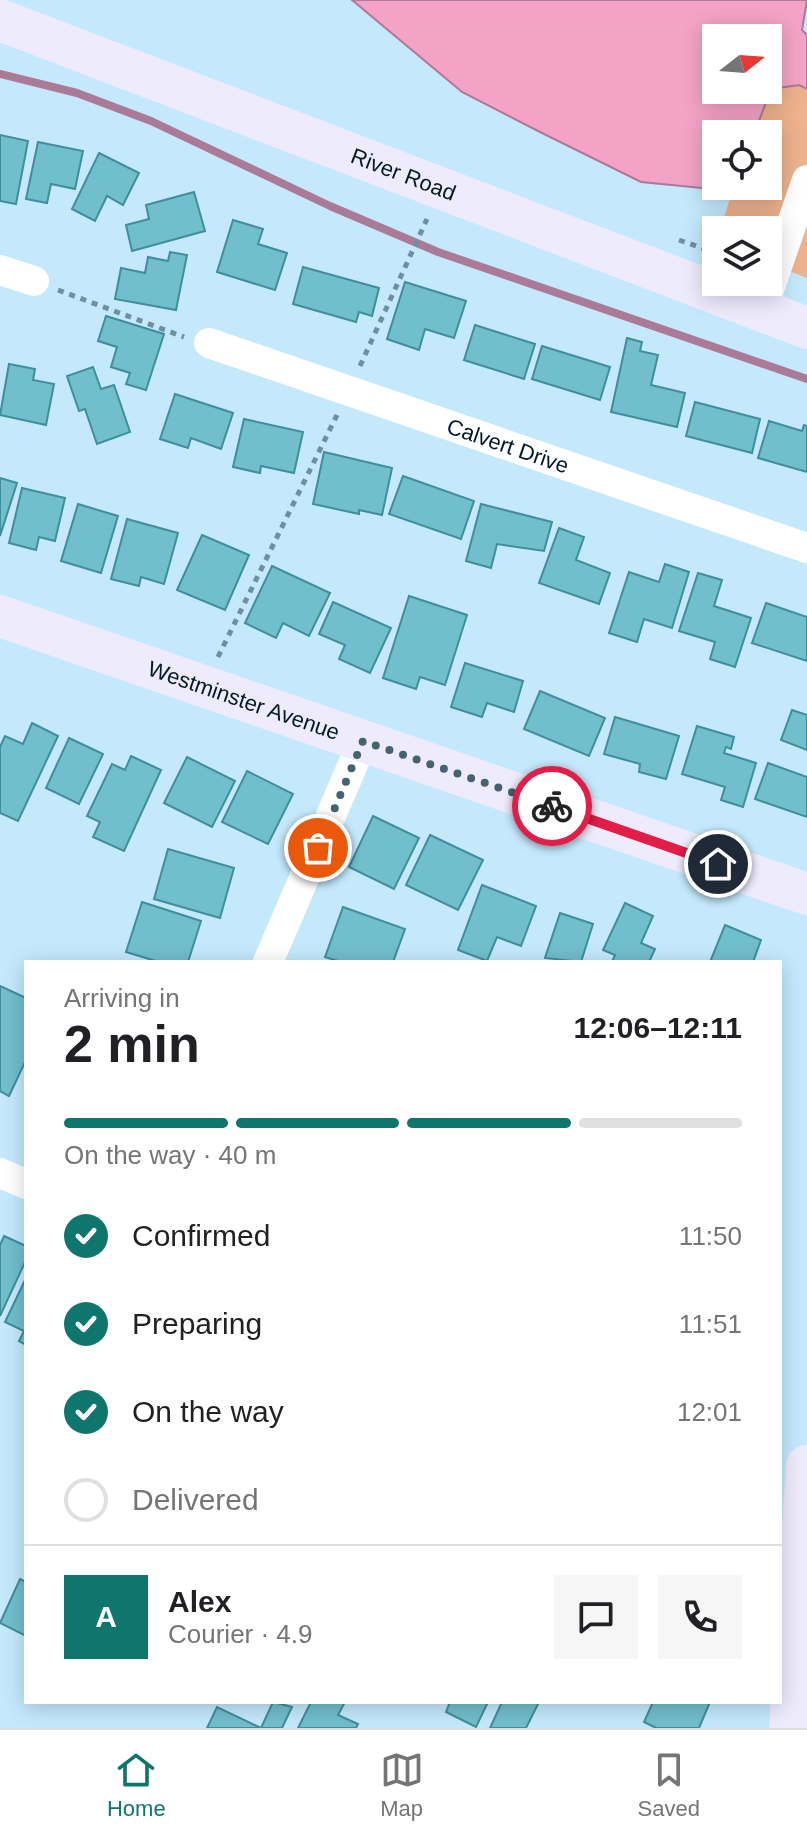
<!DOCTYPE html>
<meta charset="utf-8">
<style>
body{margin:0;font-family:Helvetica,sans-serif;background:#f6f6f6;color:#202124;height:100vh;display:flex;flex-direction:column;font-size:30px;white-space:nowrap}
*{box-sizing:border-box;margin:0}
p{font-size:26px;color:#757577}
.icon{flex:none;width:44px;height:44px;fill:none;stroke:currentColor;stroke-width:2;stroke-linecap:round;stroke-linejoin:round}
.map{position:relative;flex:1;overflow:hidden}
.details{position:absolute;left:24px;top:960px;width:758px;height:744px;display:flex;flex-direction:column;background:#fff;border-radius:0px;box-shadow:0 4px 20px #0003}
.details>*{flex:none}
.needle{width:52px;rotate:73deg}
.tools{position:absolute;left:702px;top:24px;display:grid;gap:16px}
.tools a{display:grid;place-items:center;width:80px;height:80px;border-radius:0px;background:#fff;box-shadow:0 4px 20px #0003;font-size:40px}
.pin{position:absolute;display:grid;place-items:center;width:68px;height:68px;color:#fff;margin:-34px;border:4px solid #fff;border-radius:50%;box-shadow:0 2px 8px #0007}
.courier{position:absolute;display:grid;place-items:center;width:80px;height:80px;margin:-40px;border:6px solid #e11d48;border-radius:50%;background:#fff;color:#222;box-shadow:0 2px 10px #0007}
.overview em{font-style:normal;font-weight:700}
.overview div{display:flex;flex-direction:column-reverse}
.overview{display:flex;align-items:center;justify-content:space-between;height:136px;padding:0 40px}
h1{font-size:52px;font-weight:700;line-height:60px}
.bar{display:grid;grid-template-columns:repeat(4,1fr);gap:12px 8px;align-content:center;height:96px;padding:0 40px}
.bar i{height:10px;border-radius:6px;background:#e0e0e0}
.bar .active{background:#0f766e}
.bar p{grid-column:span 4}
.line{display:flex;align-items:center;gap:20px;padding:0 40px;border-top:2px solid #e0e0e0}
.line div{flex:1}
.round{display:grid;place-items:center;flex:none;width:84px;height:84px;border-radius:0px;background:#f6f6f6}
ol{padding:0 40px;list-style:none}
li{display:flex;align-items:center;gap:24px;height:88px}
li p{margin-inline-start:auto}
li .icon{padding:8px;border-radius:50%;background:#0f766e;color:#fff;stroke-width:4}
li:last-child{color:#757577}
li i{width:44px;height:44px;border:4px solid #e0e0e0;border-radius:50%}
.dock{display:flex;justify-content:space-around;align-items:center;height:112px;border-top:2px solid #e0e0e0;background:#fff;font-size:22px;color:#757577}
.dock a{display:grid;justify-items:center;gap:4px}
.dock .active{color:#0f766e}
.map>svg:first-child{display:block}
.green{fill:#edb28e}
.water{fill:#f4a3c6;stroke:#ab7a96;stroke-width:2;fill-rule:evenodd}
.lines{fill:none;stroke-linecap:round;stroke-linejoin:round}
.stream{stroke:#ab7a96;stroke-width:8}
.building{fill:#71becd;stroke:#408d9c;stroke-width:2}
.path{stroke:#6f8e9f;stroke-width:5;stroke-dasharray:6 6;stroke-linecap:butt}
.street{stroke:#fff;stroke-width:30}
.secondary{stroke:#eeebfd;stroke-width:42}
.done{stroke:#466271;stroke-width:8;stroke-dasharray:0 14.4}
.route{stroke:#e11d48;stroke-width:10}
.labels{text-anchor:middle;stroke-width:6;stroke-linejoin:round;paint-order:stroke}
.street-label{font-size:22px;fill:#021a26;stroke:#e6f2f9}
</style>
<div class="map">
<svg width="807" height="1728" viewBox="0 0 807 1728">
<rect width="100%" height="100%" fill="#c4e9fd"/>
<polygon class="green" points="807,64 807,278 768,263 768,230 720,230 734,186 768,186 768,134 754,134 771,89"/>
<path class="water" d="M352,0H807L802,30L807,35V89L799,85L771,89L754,134H716V186H734L732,191L641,182L540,132L462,92ZM716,38H768V90H716Z"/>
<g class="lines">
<polyline class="stream" points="0,74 77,93 151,121 330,206 438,252 807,379"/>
</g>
<g class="building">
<polygon points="0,135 28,141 16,204 0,201"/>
<polygon points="38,142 83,151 75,189 51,184 47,203 26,199"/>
<polygon points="99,153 139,173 123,205 107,196 95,221 72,209"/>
<polygon points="194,192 205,231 132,251 126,225 149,219 146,205"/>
<polygon points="233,220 263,229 258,244 287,253 275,290 217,272"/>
<polygon points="170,252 187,255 176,310 115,299 121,268 145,273 148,257 168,261"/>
<polygon points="303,267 379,288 372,316 359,312 356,322 293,304"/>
<polygon points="405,282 466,301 454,338 425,329 419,350 387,339"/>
<polygon points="106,316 164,334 146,390 126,384 130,373 111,367 117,347 98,341"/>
<polygon points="475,325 535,344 524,379 464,360"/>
<polygon points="627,338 642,342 640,351 658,355 651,385 685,393 677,427 611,412"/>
<polygon points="542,346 610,367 600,400 532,379"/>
<polygon points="9,364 35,369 33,380 54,384 46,425 0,415"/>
<polygon points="93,367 101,389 114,385 130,432 97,444 85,409 79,411 67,376"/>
<polygon points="175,394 233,413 221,449 191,438 188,448 160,439"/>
<polygon points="695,402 760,419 752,453 686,436"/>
<polygon points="244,419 303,432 294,473 261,466 260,473 233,467"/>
<polygon points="769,421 802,431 804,425 807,426 807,472 758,458"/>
<polygon points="324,452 392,468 382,515 359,510 359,514 313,504"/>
<polygon points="403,476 474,501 461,539 389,514"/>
<polygon points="0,478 17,483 0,536"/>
<polygon points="22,488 65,498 55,541 39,537 36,550 9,543"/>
<polygon points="78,504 118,516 101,573 61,561"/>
<polygon points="481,504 552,522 544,551 497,544 491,568 466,561"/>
<polygon points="127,519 178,533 164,584 141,577 139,586 111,579"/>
<polygon points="559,528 584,537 576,560 610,573 599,604 539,583"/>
<polygon points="202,535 249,555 225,610 177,590"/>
<polygon points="665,564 689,572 672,628 644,619 637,642 609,633 629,572 659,582"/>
<polygon points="272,566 330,593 309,636 283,623 276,638 245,623"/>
<polygon points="698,573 722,580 714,606 751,618 735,667 710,659 715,642 679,631"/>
<polygon points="409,596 467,615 445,685 420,677 416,689 383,678"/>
<polygon points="333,602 391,628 370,673 339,659 345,645 319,634"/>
<polygon points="766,603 807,617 807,661 752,643"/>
<polygon points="465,663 523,681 514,712 487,703 482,717 451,707"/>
<polygon points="540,691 605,718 589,756 524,729"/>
<polygon points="792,710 807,715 807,750 781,740"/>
<polygon points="615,717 679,736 666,779 639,772 640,764 604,754"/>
<polygon points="32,723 58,736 18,821 0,813 0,747 5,736 23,744"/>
<polygon points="697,726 734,737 731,749 726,747 724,753 756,763 743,807 721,800 725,787 682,774"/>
<polygon points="69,738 103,754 79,804 46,788"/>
<polygon points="131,756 161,770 124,851 93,837 100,822 87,816 112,764 125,770"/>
<polygon points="187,757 235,781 212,827 164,803"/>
<polygon points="768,763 807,777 807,817 755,799"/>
<polygon points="247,771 293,794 268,844 222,822"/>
<polygon points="373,816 419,838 394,889 349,867"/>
<polygon points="430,835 483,860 458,910 406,885"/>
<polygon points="168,849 234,868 220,918 154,899"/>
<polygon points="482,885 536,906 521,946 497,937 487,961 458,950"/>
<polygon points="142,902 201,921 188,962 159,962 126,952"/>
<polygon points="625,903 653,916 641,943 655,949 649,962 612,962 615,955 603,950"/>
<polygon points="343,907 405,929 393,962 341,962 325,957"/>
<polygon points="560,913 593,924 581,962 545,958"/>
<polygon points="725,925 761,940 753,962 710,962"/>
<polygon points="0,986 26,998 26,1060 9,1096 0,1091"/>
<polygon points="4,1236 26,1246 26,1260 0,1316 0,1245"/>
<polygon points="26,1278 26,1345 19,1341 24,1331 5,1322"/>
<polygon points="20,1579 26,1582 26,1636 0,1623"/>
<polygon points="273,1702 292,1707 282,1728 207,1728 217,1707 261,1728"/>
<polygon points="311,1702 345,1702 338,1715 358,1724 356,1728 298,1728"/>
<polygon points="450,1702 488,1702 476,1727 446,1712"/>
<polygon points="502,1702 539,1702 526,1728 490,1728"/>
<polygon points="653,1702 710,1702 699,1728 656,1728 644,1722"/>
</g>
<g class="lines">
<g class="path">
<polyline points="679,240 716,253"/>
<polyline points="58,290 184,337"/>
<polyline points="360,366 427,219"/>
<polyline points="218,657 337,415"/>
</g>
<g class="street">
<polyline points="0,270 34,281"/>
<polyline points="762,310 807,180"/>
<path id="s1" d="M209,343L807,548"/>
<polyline points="268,962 363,741"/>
<polyline points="0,1173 26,1184"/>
</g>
<g class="secondary">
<path id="s2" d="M0,20L807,328"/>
<path id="s3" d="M0,616L807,894"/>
<polyline points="790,1728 807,1466"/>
</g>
</g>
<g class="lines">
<polyline class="done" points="318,848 363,741 552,806"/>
<polyline class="route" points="552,806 718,864"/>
</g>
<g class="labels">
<g class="street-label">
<text dy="8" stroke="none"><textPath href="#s2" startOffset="432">River Road</textPath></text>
<text dy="8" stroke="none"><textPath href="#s1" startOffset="316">Calvert Drive</textPath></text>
<text dy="8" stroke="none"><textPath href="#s3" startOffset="258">Westminster Avenue</textPath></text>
</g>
</g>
</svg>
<div class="tools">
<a><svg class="needle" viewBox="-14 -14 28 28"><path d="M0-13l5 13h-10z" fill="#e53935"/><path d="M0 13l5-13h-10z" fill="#757577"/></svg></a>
<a><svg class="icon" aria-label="locate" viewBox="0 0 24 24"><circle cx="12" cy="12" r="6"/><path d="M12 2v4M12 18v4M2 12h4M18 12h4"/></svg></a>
<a><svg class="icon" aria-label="layers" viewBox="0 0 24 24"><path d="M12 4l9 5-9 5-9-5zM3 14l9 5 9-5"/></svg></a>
</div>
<div class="pin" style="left:318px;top:848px;background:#ea580c"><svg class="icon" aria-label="bag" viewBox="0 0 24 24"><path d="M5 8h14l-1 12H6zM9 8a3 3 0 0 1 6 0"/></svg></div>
<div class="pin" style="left:718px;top:864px;background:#1f2937"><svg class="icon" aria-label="home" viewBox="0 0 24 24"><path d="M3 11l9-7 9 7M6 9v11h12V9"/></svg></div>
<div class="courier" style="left:552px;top:806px"><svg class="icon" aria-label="bike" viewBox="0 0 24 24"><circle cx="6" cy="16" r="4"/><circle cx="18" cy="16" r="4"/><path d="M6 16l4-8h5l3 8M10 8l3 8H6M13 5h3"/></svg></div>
<section class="details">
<div class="overview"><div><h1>2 min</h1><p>Arriving in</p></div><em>12:06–12:11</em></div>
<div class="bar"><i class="active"></i><i class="active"></i><i class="active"></i><i></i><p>On the way · 40 m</p></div>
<ol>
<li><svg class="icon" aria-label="check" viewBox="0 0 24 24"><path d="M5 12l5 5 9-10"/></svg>Confirmed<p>11:50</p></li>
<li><svg class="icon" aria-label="check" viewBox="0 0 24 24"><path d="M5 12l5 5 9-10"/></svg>Preparing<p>11:51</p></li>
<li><svg class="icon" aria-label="check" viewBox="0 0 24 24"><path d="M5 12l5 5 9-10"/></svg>On the way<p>12:01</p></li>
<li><i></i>Delivered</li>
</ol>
<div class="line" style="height:144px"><b class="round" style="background:#0f766e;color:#fff">A</b><div><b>Alex</b><p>Courier · 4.9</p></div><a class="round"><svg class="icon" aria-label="chat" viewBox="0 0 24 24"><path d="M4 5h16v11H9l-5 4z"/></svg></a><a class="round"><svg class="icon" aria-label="phone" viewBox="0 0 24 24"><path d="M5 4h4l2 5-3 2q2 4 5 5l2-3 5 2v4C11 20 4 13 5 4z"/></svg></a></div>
</section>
</div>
<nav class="dock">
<a class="active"><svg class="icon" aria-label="home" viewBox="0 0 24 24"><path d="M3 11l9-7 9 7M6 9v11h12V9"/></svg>Home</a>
<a><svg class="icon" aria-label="map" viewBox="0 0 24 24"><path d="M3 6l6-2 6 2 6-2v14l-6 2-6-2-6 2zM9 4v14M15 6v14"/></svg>Map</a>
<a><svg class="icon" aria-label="saved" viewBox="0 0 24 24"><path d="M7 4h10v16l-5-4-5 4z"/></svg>Saved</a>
</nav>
